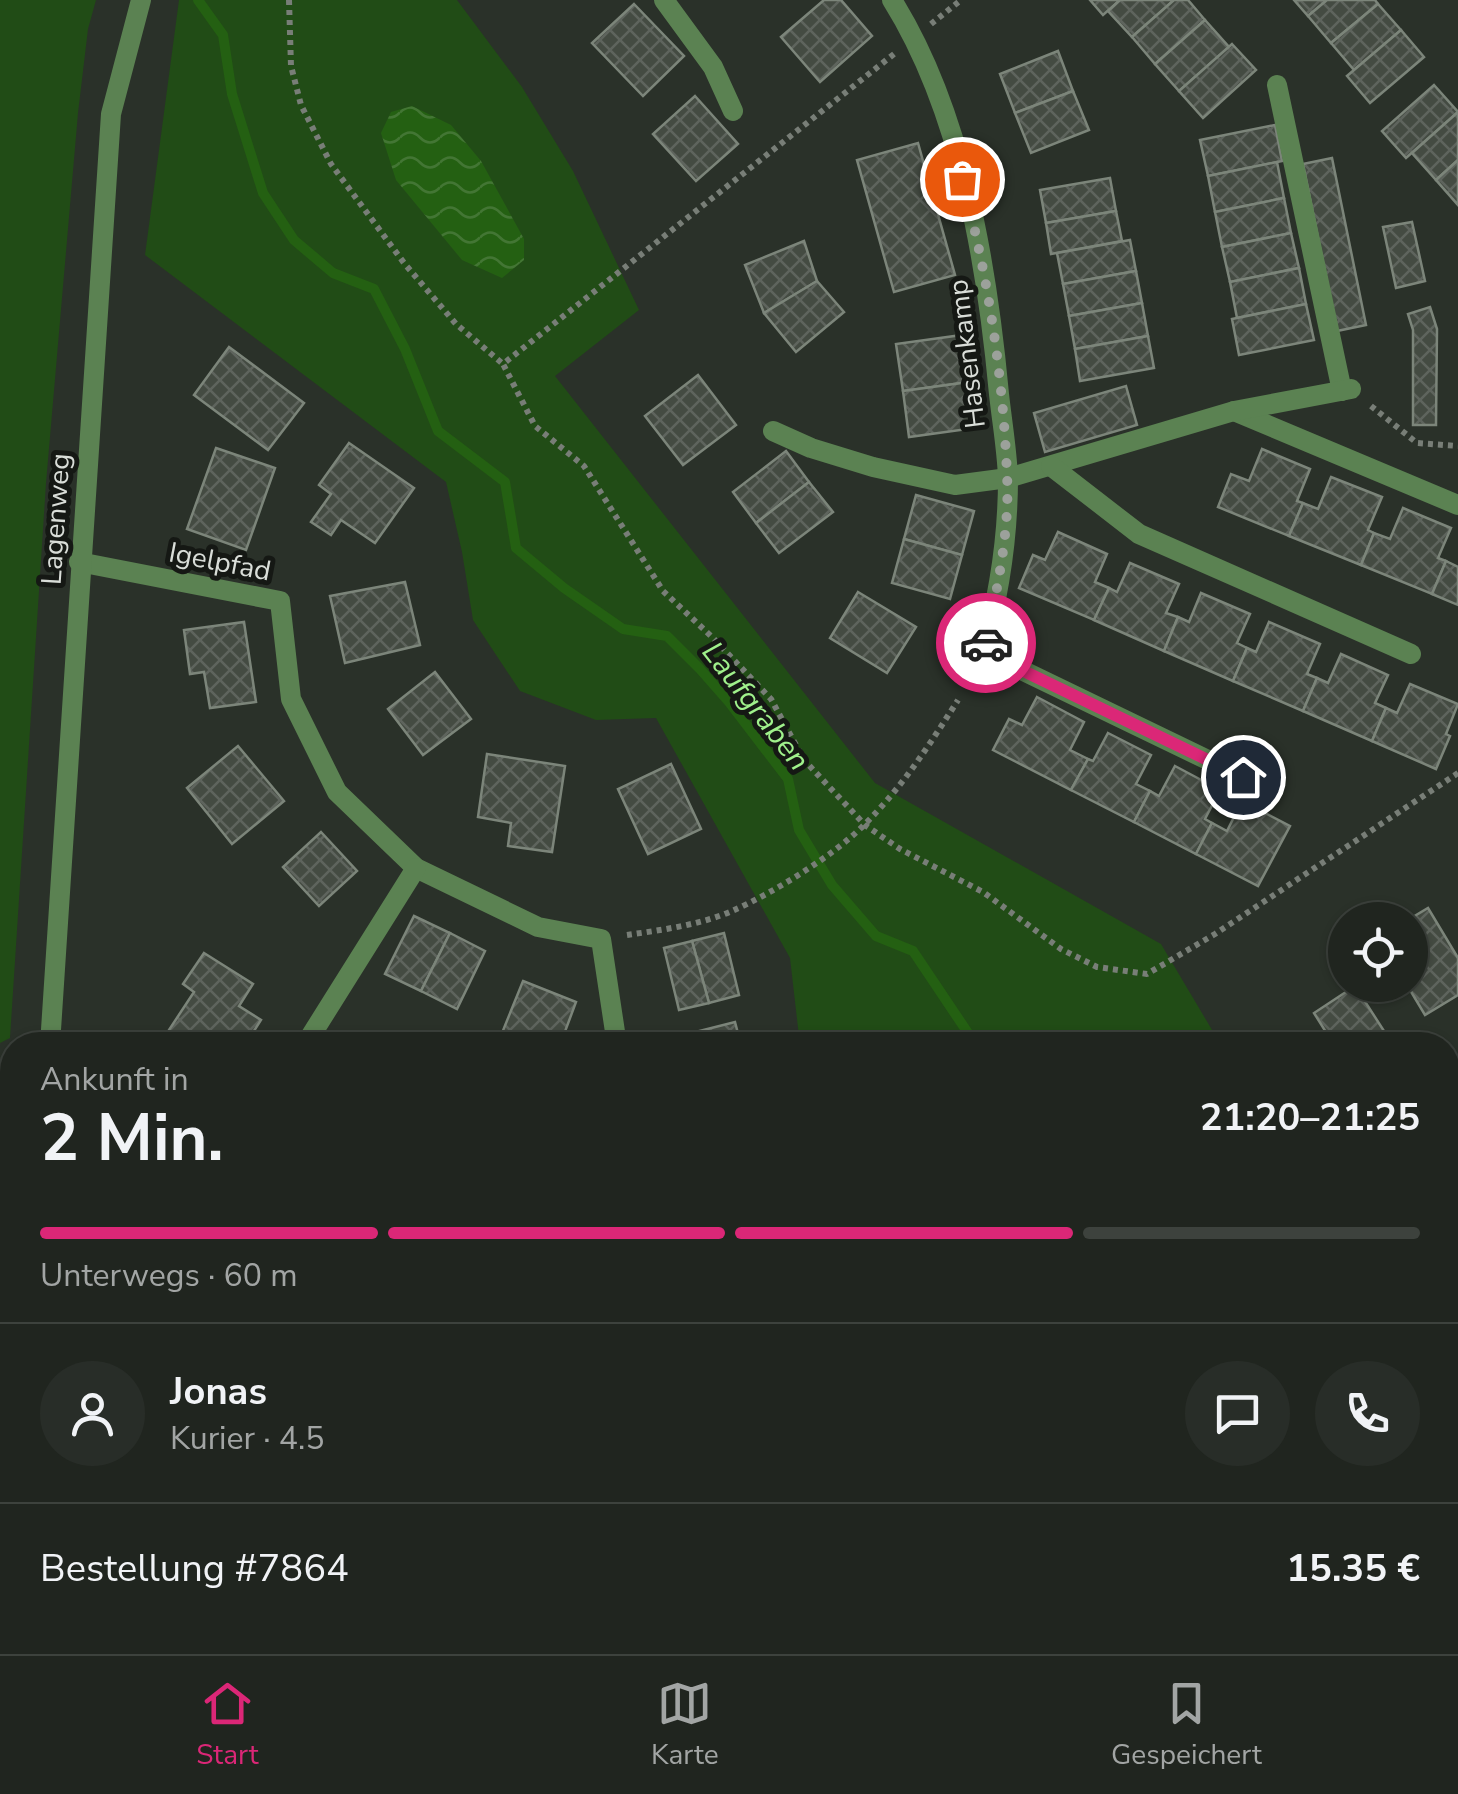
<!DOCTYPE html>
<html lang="de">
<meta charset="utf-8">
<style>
body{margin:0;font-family:"Nunito Sans",sans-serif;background:#282d28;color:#f1f3f6;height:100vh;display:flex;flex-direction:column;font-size:38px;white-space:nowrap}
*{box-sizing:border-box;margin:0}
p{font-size:32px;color:#a2a5a4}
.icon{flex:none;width:55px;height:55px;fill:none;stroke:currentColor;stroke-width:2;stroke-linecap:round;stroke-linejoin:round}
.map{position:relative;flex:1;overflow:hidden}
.drawer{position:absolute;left:0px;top:1032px;width:1460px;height:622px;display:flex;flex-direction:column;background:#20251f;border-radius:40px 40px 0 0;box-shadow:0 2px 8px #0004,0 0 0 2px #3d423d}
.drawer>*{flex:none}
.fabs{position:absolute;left:1328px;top:902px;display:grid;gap:20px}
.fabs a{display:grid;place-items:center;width:100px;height:100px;border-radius:50%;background:#20251f;box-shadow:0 2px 8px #0004,0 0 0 2px #3d423d;font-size:50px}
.pin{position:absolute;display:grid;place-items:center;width:85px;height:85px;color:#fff;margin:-42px;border:5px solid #fff;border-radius:50%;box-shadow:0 2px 10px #0007}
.courier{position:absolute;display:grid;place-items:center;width:100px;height:100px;margin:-50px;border:8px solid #db2777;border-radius:50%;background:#fff;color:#222;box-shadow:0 2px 12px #0007}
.summary em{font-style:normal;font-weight:700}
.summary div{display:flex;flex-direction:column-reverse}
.summary{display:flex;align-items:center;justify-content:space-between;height:170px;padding:0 40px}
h1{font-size:65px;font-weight:700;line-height:75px}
.bar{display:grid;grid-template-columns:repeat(4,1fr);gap:15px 10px;align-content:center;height:120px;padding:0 40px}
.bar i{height:12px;border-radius:8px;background:#3d423d}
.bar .on{background:#db2777}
.bar p{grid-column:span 4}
.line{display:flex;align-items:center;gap:25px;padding:0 40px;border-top:2px solid #3d423d}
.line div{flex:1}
.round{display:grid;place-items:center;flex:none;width:105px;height:105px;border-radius:52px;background:#282d28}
.tabs{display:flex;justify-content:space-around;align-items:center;height:140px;border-top:2px solid #3d423d;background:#20251f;font-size:28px;color:#a2a5a4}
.tabs a{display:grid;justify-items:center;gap:5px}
.tabs .on{color:#db2777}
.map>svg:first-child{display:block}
.green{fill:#214c16}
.water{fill:url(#water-waves)}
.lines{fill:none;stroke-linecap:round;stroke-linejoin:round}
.stream{stroke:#246012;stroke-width:10}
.building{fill:url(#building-cross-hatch);stroke:#7c857a;stroke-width:2.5}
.path{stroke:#787e77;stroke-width:6;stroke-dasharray:5 5;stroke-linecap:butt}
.service{stroke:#5b8252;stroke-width:20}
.minor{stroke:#5b8252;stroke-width:20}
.done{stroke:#9ca19b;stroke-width:10;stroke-dasharray:0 18}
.route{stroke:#db2777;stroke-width:12}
.labels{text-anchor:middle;stroke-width:10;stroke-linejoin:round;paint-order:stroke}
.street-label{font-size:28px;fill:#d9ddd8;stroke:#151814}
.water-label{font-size:30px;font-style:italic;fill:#a0f18c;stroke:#151814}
</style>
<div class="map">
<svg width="1458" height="1654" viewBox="0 0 1458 1654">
<defs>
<pattern id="water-waves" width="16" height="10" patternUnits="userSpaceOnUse" patternTransform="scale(2.5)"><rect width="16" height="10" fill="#246012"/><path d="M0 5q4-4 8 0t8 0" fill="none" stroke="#437634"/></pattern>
<pattern id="building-cross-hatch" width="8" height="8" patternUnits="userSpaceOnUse" patternTransform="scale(2.5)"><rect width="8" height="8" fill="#444b42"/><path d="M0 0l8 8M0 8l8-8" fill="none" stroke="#5e645d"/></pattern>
</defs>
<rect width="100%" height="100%" fill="#2a3129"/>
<g class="green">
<polygon points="0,0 96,0 88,29 78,113 46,483 10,1038 0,1043"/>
<polygon points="179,0 457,0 522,87 573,171 639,310 555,376 875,783 1161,944 1221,1045 800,1045 790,958 656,718 596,720 520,691 473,620 462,552 446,482 145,255"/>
</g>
<polygon class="water" points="412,106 451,125 481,161 524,239 524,260 502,278 462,260 396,180 381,133 391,112"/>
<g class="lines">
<g class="stream">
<polyline points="198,0 223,35 232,94 263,193 294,240 333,273 374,289 405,349 438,431 505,482 516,548 564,588 623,629 667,636 700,669 729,702 788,779 799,830 832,885 876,936 913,951 976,1045"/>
<polyline points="1448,1415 1458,1431"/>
</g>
</g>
<g class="building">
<polygon points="824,0 841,0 872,36 820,82 781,37"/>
<polygon points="1090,0 1120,0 1103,15"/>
<polygon points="1120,0 1174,0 1132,37 1108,11"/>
<polygon points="1174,0 1188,0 1205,20 1155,64 1132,37"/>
<polygon points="1294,0 1327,0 1308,16"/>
<polygon points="1327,0 1375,0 1378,4 1331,43 1308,16"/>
<polygon points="634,4 684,56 643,96 592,43"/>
<polygon points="1378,4 1401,30 1354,70 1331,43"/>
<polygon points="1205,20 1229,47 1179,91 1155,64"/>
<polygon points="1401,30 1424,57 1370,103 1347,76"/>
<polygon points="1232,44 1256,70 1203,118 1179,91"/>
<polygon points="1058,51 1073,91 1015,113 1000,74"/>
<polygon points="1434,85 1458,112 1406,158 1382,131"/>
<polygon points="1073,91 1089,130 1031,153 1015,113"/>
<polygon points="695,96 738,144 696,181 653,134"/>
<polygon points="1458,112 1458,160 1436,180 1412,153"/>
<polygon points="1275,125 1282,161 1208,176 1200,140"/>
<polygon points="918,143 955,275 894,292 857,160"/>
<polygon points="1332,158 1366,325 1337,331 1303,164"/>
<polygon points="1458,160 1458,205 1436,180"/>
<polygon points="1277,162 1284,198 1215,212 1208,176"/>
<polygon points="1110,178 1116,211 1046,223 1040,190"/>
<polygon points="1284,198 1291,233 1222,247 1215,212"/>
<polygon points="1116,211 1122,241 1051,254 1046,223"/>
<polygon points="1412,222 1425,281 1396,288 1383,227"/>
<polygon points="1291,233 1299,268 1230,282 1222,247"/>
<polygon points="1130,240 1136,271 1063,284 1057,253"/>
<polygon points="804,241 817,281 764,313 745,265"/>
<polygon points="1299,268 1306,304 1237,318 1230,282"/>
<polygon points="1136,271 1142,303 1069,316 1063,284"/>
<polygon points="817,281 844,312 796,352 764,313"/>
<polygon points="1142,303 1148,336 1075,349 1069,316"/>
<polygon points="1306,304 1314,340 1239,355 1232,319"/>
<polygon points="1430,307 1437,329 1436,425 1413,425 1413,330 1408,314"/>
<polygon points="962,335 969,382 903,391 896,344"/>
<polygon points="1148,336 1154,368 1080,381 1075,349"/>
<polygon points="229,347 304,403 268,450 194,395"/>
<polygon points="698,375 736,425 683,465 645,416"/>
<polygon points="969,382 975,428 909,437 903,391"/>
<polygon points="1126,386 1137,425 1045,452 1034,413"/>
<polygon points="349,443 414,488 375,543 341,520 331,535 311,522 331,494 319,485"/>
<polygon points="216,448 275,468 246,550 187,529"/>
<polygon points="1262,449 1310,469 1297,501 1303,503 1289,536 1218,507 1231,474 1249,481"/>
<polygon points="786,451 809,482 756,523 733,492"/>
<polygon points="1331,477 1382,497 1368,530 1374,533 1361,565 1289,536 1303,503 1318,509"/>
<polygon points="809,482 833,512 779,553 756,523"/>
<polygon points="916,495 974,511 962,555 904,539"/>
<polygon points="1403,508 1451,528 1438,558 1446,561 1432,594 1361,565 1374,533 1390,539"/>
<polygon points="1058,532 1107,554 1095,582 1109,588 1094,620 1019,588 1033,555 1045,560"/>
<polygon points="904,539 962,555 950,599 892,583"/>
<polygon points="1446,561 1458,567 1458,605 1432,594"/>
<polygon points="1130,563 1179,584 1166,613 1178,617 1164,651 1094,620 1109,588 1117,592"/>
<polygon points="405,582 420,645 345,663 330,596"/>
<polygon points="858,592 916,627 887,673 830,638"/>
<polygon points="1201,593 1250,614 1237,643 1247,648 1233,681 1164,651 1178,617 1189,622"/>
<polygon points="244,622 256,702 210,708 204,672 190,674 184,630"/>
<polygon points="1269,622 1320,644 1307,674 1317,678 1303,711 1233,681 1247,648 1256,652"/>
<polygon points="1341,654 1388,675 1375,703 1386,708 1372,741 1303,711 1317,678 1328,683"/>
<polygon points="435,672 471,719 423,755 388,709"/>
<polygon points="1410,684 1458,704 1446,734 1450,736 1436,769 1372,741 1386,708 1397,713"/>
<polygon points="1037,697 1084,722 1070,750 1088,759 1071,790 993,750 1009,719 1022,725"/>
<polygon points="1108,733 1151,755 1136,784 1150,791 1134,822 1071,790 1088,759 1093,761"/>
<polygon points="238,746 284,801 232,844 187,788"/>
<polygon points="487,754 565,766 552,852 508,846 511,823 478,817"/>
<polygon points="671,764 701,829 648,854 618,789"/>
<polygon points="1175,766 1220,790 1205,819 1212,823 1196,854 1134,822 1150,791 1159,796"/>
<polygon points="1242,801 1290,826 1258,886 1196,854 1212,823 1227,831"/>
<polygon points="321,832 357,871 319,906 283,867"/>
<polygon points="1428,908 1458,958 1458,995 1425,1015 1407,985 1410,985 1408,920"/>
<polygon points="414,916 450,933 421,991 385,974"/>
<polygon points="450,933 485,951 457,1009 421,991"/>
<polygon points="724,933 739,995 709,1003 692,941"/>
<polygon points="692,941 709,1003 679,1010 664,948"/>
<polygon points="204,953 253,984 239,1006 261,1020 245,1045 175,1045 165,1036 194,992 183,984"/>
<polygon points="523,981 576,1002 560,1045 518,1045 500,1038"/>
<polygon points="1355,986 1393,1045 1334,1045 1314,1013"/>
<polygon points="735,1022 741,1045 670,1045 668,1039"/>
<polygon points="1458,1068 1458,1140 1448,1129 1448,1078"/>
</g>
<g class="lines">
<g class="path">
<polyline points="289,0 291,66 301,105 331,164 404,263 456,324 503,364"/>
<polyline points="931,24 961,0"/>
<polyline points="894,54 503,364 535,426 584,466 663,591 712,637 771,699 804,760 865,825 900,849 983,892 1061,949 1097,967 1147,974 1215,934 1458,773"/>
<polyline points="1371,406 1417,443 1458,446"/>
<path d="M627,935C661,930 700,925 732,911C773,893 835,855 866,823C903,786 930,744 958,700"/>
</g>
<polyline class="service" points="1277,85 1342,391"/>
<g class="minor">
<polyline points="664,0 713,67 733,111"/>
<path d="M892,0C962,112 987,264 999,394C1002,422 1007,450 1008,478C1008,540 997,623 971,679"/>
<polyline points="1234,411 1458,505"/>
<polyline points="773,431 811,448 873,467 955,485 1008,478 1234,411 1351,389"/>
<polyline points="1051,466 1139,534 1411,654"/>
<polyline points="79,562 280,601 291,699 337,792 416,868 538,927 601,939 617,1045"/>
<polyline points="984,652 1243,777"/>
<polyline points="50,1045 111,114 141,0"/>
<polyline points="305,1045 416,868"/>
<polyline points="0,1513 12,1445"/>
</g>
</g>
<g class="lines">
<path class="done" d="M962,179C988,275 1003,375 1007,475C1010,531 997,589 986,643"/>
<polyline class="route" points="986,643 984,652 1243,777"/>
</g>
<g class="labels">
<g class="street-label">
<text transform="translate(966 354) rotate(-97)" y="10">Hasenkamp</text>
<text transform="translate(55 519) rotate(-86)" y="10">Lagenweg</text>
<text transform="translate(220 561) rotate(11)" y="10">Igelpfad</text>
</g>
<g class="water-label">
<text transform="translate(756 706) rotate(52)" y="10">Laufgraben</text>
</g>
</g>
</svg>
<div class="fabs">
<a><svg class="icon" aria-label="locate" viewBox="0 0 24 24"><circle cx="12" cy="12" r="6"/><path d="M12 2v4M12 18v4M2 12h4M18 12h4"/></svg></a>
</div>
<div class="pin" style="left:962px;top:179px;background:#ea580c"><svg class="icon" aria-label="bag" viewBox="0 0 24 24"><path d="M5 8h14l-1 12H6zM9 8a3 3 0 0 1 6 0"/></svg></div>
<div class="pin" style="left:1243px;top:777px;background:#1f2937"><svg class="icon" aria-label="home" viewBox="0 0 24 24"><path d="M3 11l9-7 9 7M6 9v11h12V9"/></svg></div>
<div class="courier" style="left:986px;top:643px"><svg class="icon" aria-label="car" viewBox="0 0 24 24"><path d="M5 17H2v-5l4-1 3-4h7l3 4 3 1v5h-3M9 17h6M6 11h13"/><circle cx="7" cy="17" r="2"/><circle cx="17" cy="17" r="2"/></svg></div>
<section class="drawer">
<div class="summary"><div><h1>2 Min.</h1><p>Ankunft in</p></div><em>21:20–21:25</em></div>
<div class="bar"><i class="on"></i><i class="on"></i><i class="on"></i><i></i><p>Unterwegs · 60 m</p></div>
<div class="line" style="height:180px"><a class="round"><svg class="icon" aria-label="person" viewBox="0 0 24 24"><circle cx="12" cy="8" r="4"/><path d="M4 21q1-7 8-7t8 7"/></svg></a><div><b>Jonas</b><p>Kurier · 4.5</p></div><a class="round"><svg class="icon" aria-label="chat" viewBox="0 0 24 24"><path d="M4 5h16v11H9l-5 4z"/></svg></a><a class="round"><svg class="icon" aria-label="phone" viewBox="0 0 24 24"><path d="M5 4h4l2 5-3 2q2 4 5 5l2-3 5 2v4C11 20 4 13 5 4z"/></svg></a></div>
<div class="line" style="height:130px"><div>Bestellung #7864</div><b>15.35 €</b></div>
</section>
</div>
<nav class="tabs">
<a class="on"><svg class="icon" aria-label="home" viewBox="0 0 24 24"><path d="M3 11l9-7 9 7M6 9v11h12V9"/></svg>Start</a>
<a><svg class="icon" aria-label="map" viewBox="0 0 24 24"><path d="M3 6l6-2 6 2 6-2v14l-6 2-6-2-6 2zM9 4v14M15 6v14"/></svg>Karte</a>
<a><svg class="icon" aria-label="saved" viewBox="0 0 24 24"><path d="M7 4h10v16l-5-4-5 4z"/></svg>Gespeichert</a>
</nav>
